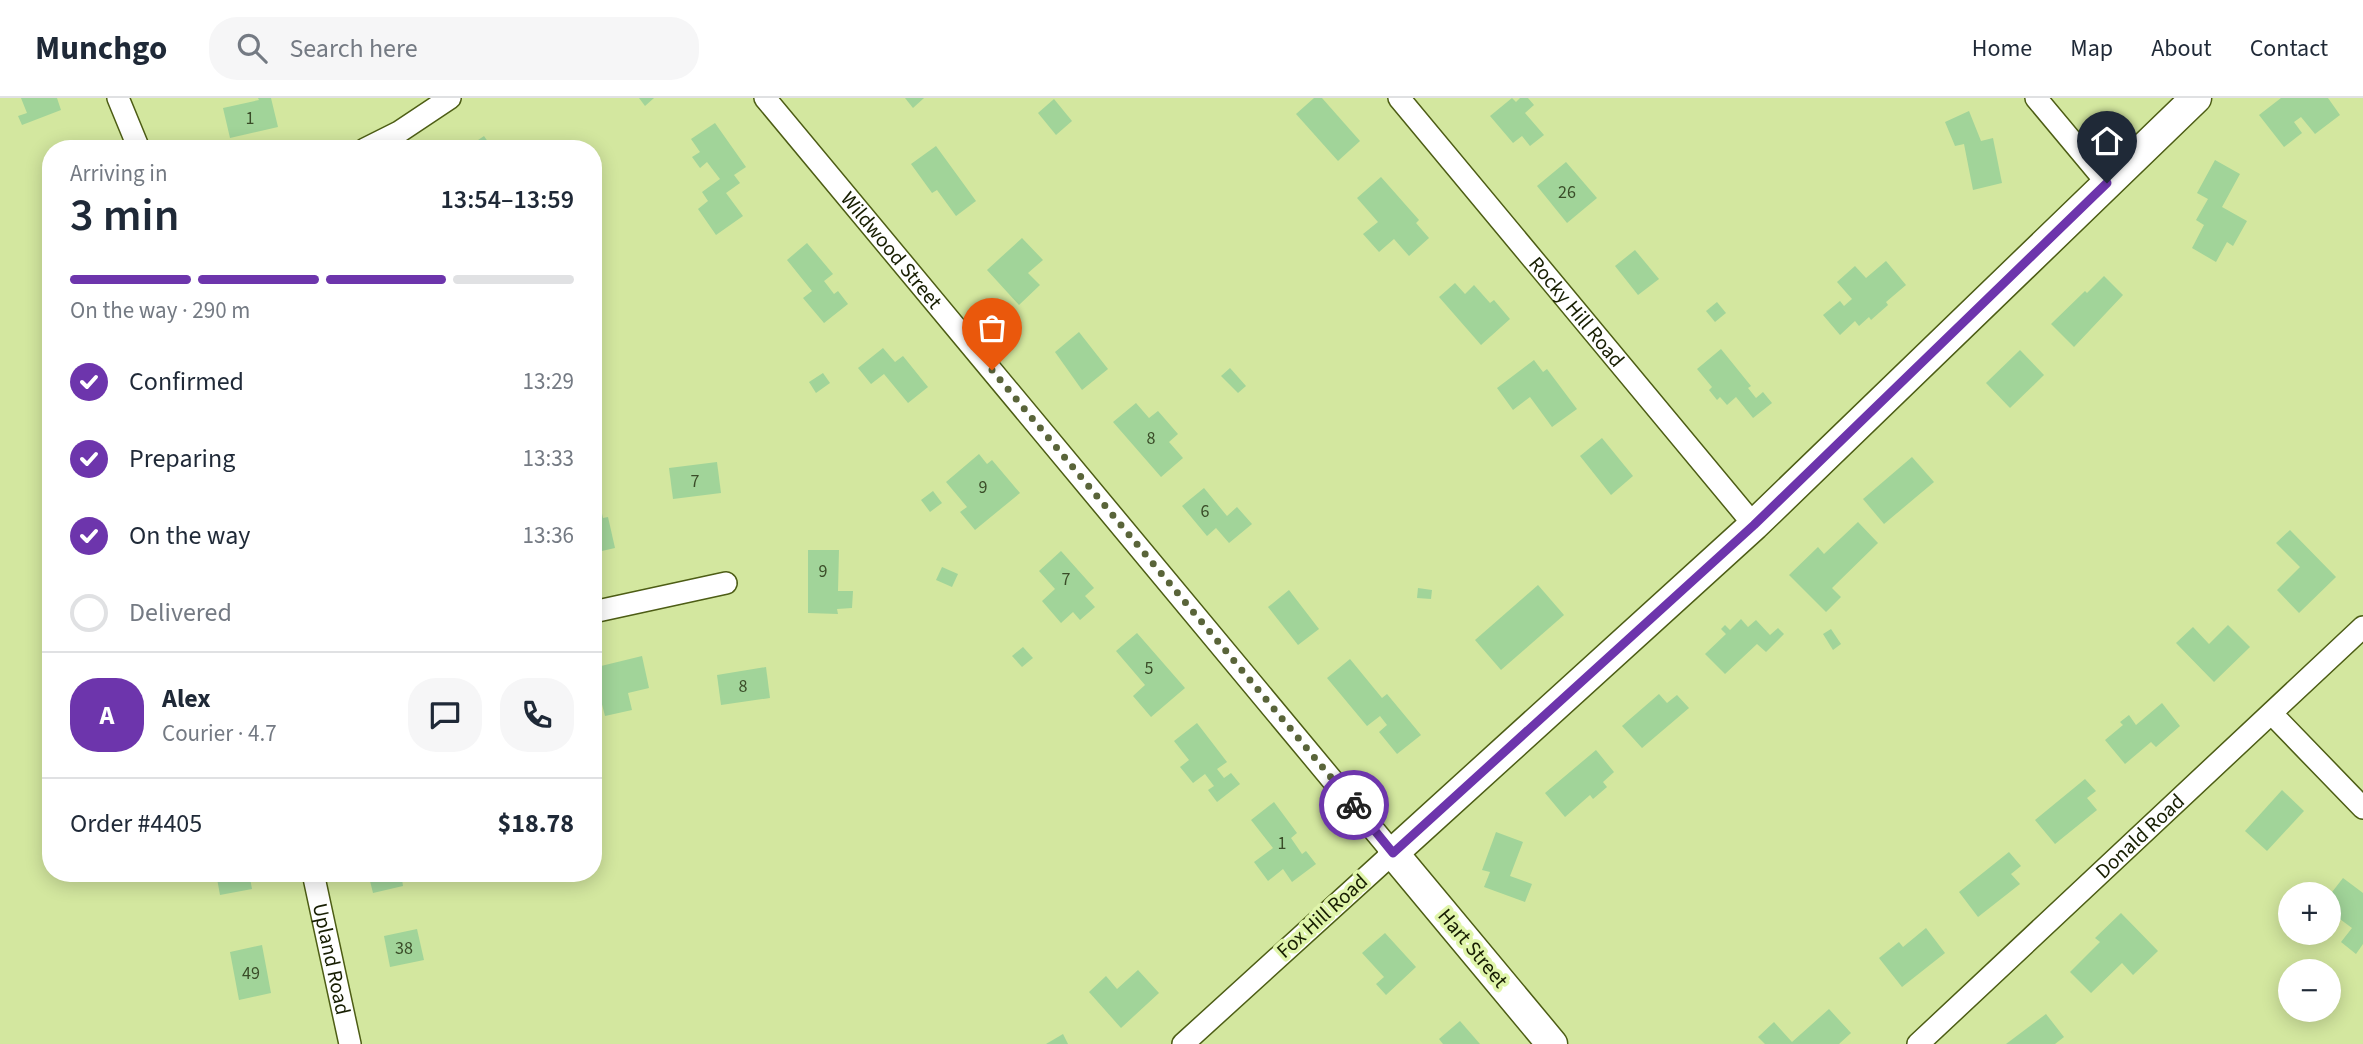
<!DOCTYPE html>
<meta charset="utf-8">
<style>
body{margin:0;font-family:"Source Sans 3",sans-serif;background:#f6f6f7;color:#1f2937;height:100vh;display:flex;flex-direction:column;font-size:26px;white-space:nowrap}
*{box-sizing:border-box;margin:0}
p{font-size:23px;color:#747a83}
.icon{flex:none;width:38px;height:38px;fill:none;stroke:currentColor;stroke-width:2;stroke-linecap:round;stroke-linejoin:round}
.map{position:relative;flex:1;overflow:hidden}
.drawer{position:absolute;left:42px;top:42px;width:560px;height:742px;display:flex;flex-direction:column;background:#fff;border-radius:28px;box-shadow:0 4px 18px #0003}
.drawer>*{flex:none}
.controls{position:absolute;left:2278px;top:784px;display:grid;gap:14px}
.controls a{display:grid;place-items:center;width:63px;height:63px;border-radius:50%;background:#fff;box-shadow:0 4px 18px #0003;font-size:35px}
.pin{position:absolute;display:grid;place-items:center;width:60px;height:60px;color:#fff;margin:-72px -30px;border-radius:50% 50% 50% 0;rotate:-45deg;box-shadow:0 0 7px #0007}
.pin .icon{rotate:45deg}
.courier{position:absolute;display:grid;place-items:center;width:70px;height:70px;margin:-35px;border:5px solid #6d35ac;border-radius:50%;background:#fff;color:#222;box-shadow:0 2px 9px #0007}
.headline em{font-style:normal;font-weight:600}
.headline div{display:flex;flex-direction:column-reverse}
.headline{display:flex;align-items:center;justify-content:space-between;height:119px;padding:0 28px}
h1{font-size:46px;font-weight:600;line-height:52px}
.bar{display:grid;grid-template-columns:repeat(4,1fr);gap:10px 7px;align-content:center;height:84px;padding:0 28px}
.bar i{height:9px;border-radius:5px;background:#e0e1e3}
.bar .selected{background:#6d35ac}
.bar p{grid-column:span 4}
.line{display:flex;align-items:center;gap:18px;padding:0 28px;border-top:2px solid #e0e1e3}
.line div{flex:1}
.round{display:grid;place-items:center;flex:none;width:74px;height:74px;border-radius:28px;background:#f6f6f7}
ol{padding:0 28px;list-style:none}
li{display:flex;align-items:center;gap:21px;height:77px}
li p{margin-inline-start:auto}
li .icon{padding:7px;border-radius:50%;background:#6d35ac;color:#fff;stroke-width:4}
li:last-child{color:#747a83}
li i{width:38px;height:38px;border:4px solid #e0e1e3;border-radius:50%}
header{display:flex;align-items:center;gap:42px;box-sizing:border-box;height:98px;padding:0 35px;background:#fff;border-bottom:2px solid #e0e1e3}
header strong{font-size:33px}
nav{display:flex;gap:38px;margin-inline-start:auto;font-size:24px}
.search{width:490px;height:63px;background:#f6f6f7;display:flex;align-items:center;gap:18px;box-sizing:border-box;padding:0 24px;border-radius:28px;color:#747a83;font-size:26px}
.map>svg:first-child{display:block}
.building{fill:#a1d499}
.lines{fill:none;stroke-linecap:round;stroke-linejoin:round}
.street-casing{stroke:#4d5d15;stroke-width:24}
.secondary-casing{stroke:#4d5d15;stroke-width:33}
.street{stroke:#fff;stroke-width:21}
.secondary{stroke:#fff;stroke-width:30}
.done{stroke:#596439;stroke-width:7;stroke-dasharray:0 12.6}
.route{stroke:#6d35ac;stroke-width:9}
.labels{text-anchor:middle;stroke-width:7;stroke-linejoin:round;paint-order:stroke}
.number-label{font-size:18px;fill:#3a4c28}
.street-label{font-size:21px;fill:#171e02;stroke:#e0f5ab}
</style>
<header>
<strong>Munchgo</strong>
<div class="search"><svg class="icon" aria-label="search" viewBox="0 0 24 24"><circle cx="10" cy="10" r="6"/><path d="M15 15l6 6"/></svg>Search here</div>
<nav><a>Home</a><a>Map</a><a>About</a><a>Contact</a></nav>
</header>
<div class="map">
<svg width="2363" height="946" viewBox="0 0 2363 946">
<rect width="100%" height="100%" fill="#d3e79f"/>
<g class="building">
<polygon points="21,0 57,0 61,12 22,27 18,18 27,15"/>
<polygon points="258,0 271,0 278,29 230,40 223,10 259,2"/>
<polygon points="639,0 654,0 645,8"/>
<polygon points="905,0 924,0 913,10"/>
<polygon points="1314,0 1322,0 1360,43 1338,63 1296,16"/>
<polygon points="1512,0 1516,4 1520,0 1528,0 1534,7 1525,15 1544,37 1530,48 1522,38 1513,45 1490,18"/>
<polygon points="2281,0 2328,0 2340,17 2315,36 2301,19 2294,24 2302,35 2284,49 2259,17"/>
<polygon points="1054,1 1072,23 1056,37 1038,15"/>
<polygon points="1969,13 1981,43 1993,40 2002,85 1973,92 1964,46 1955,48 1945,24"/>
<polygon points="715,25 746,69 734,77 740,85 726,95 743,118 716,137 698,111 708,103 702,94 720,81 707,64 700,70 692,59 700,54 691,41"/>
<polygon points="484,38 493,51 465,51"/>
<polygon points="936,48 976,103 956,118 937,92 932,95 911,66"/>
<polygon points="2215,62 2240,76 2222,109 2247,123 2233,148 2227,144 2216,164 2192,150 2204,127 2196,122 2208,101 2197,95"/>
<polygon points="1566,64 1597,100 1567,125 1537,88"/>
<polygon points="1381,79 1419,122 1416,125 1429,140 1409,158 1394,141 1379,154 1363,136 1378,124 1357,100"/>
<polygon points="1022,140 1043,162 1028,175 1040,187 1019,207 987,172"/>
<polygon points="807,145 833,176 824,183 834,196 838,193 848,206 824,225 803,200 812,193 787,162"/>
<polygon points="1635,152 1659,181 1638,197 1615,168"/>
<polygon points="1886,163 1906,187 1886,204 1888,207 1871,222 1869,219 1859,228 1855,223 1840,237 1823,217 1840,203 1844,208 1852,201 1837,184 1855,168 1866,180"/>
<polygon points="2104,178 2123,197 2074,249 2051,226 2085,193 2087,195"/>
<polygon points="1455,185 1465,196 1474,187 1490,205 1494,202 1510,221 1481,247 1439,199"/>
<polygon points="1717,204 1726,215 1715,224 1706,213"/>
<polygon points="1079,234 1108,271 1082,292 1055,254"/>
<polygon points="883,250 895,264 903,258 928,289 908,305 884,276 871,286 858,270"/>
<polygon points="1721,251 1751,288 1748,290 1756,300 1763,294 1772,305 1753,320 1736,299 1727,307 1720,299 1717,302 1709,292 1712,289 1697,271"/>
<polygon points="2020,252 2044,277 2010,310 1986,285"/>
<polygon points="1534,262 1543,274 1547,271 1577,311 1552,329 1530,299 1513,312 1497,290"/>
<polygon points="1230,270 1246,288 1238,295 1221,278"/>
<polygon points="823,275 830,285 816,295 809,284"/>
<polygon points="1136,305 1149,320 1158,313 1178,336 1169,344 1183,360 1161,379 1113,324"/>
<polygon points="1602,340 1633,378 1611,397 1580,358"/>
<polygon points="979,356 987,366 992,362 1020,395 975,432 960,414 967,409 946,384"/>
<polygon points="1912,359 1934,384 1884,426 1863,401"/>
<polygon points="717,364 721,395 673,401 669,370"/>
<polygon points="1204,390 1227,418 1237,409 1252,426 1229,445 1216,430 1207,438 1182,408"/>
<polygon points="933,393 942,405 930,414 921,402"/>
<polygon points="600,406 603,420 608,419 615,450 593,455 593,407"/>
<polygon points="1858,424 1878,445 1832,490 1841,499 1826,514 1789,477 1818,449 1824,456"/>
<polygon points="2290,432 2336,479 2299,515 2277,492 2300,469 2276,445"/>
<polygon points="808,452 839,452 838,493 853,493 852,510 837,511 838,516 808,515"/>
<polygon points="1061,453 1094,490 1085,498 1095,509 1080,522 1073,514 1061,525 1042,503 1055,491 1039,473"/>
<polygon points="942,469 958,476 952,489 936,482"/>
<polygon points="1538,487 1564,517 1501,572 1475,542"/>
<polygon points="1418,490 1432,492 1431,501 1417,500"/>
<polygon points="1289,492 1319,531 1298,547 1268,509"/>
<polygon points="1741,521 1748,529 1756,522 1770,537 1778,530 1784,536 1766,554 1757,546 1725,576 1705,556 1726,536 1721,531 1725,527 1730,532"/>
<polygon points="2228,527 2250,549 2214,584 2176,545 2193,529 2209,546"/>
<polygon points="1831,531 1841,546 1833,552 1823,536"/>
<polygon points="1137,535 1185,590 1151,619 1133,598 1145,587 1116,553"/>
<polygon points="1023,549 1033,560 1022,569 1012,558"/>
<polygon points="642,558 649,590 628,595 632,612 605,618 596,583 593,584 593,567 596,566 597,569"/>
<polygon points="1350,561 1382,600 1387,596 1421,637 1397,656 1379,634 1387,627 1380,618 1367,628 1327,580"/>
<polygon points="766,569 770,600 721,607 717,577"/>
<polygon points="1659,596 1667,605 1677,597 1689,610 1642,650 1622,628"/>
<polygon points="2162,605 2180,628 2156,649 2151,644 2125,666 2105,642 2123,627 2120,624 2129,617 2136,627"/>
<polygon points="1197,625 1227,664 1217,671 1224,680 1231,675 1240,686 1217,704 1208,692 1214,688 1205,676 1193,685 1180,669 1189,662 1174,643"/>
<polygon points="1596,652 1614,674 1603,684 1607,689 1593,701 1590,697 1565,719 1545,695"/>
<polygon points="2085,681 2096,693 2087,700 2097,712 2055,746 2035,722"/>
<polygon points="2282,692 2304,713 2267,753 2245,733"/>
<polygon points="1274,704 1297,735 1291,740 1302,756 1306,753 1316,766 1292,784 1283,771 1268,783 1254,764 1273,750 1251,722"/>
<polygon points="1496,734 1523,744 1510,778 1532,786 1525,804 1484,789 1490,774 1482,772"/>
<polygon points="2009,754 2021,768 2011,776 2020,786 1978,819 1959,794"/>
<polygon points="216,775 249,775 252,791 220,797"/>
<polygon points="368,775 401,775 403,788 373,795"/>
<polygon points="2343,780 2363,795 2363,846 2356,856 2341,844 2352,830 2329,813 2329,798"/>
<polygon points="2121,815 2158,853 2133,877 2122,865 2091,895 2070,874 2100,844 2095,840"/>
<polygon points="1926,830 1945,855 1902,889 1879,860 1899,844 1903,849"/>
<polygon points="417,831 424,862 390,869 384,838"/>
<polygon points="1385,835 1416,869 1386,897 1376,886 1384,879 1362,855"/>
<polygon points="262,847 271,895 239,902 230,854"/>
<polygon points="1138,872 1159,895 1121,930 1089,894 1106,878 1117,891"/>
<polygon points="1829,911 1851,935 1839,946 1765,946 1758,939 1774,924 1792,944"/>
<polygon points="2046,916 2064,939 2055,946 2006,946"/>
<polygon points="1460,923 1480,946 1443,946 1439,941"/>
<polygon points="1063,936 1068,946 1046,946"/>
</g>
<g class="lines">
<g class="street-casing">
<g id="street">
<polyline points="118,0 139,51"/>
<path id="s1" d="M765,0L1393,755L1183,946"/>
<path id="s2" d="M1399,0L1754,427"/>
<polyline points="2036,0 2107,85"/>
<polyline points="365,51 399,34 450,0"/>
<polyline points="593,514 726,485"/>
<polyline points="2272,616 2363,710"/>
<path id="s3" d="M313,775L350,946"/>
<path id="s4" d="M1918,946L2363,529"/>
</g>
</g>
<g class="secondary-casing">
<polyline id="secondary" points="1552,946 1393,755 1754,427 2196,0"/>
</g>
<use href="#street" class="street"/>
<use href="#secondary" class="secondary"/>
</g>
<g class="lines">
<polyline class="done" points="992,272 1354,707"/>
<polyline class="route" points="1354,707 1393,755 1754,427 2107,85"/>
</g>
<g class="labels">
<g class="number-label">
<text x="250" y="26">1</text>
<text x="1567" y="100">26</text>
<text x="1151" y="346">8</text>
<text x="695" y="389">7</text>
<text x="983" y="395">9</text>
<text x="1205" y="419">6</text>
<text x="823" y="479">9</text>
<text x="1066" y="487">7</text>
<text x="1149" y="576">5</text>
<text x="743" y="594">8</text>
<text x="1282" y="751">1</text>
<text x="404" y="856">38</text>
<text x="251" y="881">49</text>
</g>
<g class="street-label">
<text dy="7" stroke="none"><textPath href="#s1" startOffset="198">Wildwood Street</textPath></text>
<text dy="7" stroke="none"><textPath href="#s2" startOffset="278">Rocky Hill Road</textPath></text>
<text dy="7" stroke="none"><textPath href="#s4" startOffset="304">Donald Road</textPath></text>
<text transform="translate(1322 818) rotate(-42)" y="7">Fox Hill Road</text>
<text transform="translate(1473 850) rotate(50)" y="7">Hart Street</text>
<text dy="7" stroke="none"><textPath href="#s3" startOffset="88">Upland Road</textPath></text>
</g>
</g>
</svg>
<div class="controls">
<a>+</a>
<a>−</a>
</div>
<div class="pin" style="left:992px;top:272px;background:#ea580c"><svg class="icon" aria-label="bag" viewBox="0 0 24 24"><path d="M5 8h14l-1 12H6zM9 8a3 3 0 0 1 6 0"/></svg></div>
<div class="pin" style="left:2107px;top:85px;background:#1f2937"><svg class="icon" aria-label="home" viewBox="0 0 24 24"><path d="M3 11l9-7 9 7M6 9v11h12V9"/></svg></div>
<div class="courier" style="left:1354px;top:707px"><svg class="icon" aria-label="bike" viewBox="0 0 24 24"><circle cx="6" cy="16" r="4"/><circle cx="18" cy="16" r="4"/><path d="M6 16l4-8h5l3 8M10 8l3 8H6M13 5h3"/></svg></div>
<section class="drawer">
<div class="headline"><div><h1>3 min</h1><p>Arriving in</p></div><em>13:54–13:59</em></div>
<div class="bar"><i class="selected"></i><i class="selected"></i><i class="selected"></i><i></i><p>On the way · 290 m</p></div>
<ol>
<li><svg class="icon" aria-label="check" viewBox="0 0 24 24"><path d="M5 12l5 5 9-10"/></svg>Confirmed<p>13:29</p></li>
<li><svg class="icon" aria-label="check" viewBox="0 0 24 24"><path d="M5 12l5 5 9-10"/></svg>Preparing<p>13:33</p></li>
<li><svg class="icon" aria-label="check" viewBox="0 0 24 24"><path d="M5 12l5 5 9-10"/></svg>On the way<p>13:36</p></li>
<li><i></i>Delivered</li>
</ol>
<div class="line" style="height:126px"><b class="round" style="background:#6d35ac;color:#fff">A</b><div><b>Alex</b><p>Courier · 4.7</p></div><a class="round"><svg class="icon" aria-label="chat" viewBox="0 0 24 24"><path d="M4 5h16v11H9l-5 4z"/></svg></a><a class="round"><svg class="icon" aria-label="phone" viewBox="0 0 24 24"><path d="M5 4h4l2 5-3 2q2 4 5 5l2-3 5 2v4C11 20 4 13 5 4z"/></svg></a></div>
<div class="line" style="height:91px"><div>Order #4405</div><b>$18.78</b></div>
</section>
</div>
